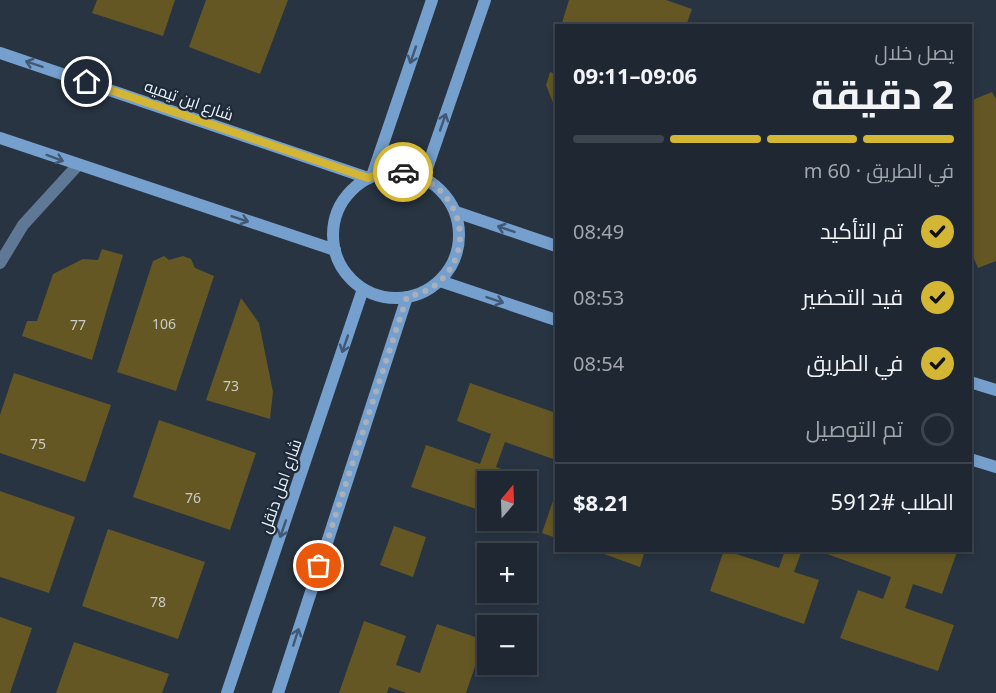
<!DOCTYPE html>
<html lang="ar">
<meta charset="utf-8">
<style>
body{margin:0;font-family:"Noto Sans",Cairo,sans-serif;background:#262f3a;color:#f1f3f6;direction:rtl;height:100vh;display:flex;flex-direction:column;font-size:22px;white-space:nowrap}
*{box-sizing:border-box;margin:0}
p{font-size:20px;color:#a1a5ac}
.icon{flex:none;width:33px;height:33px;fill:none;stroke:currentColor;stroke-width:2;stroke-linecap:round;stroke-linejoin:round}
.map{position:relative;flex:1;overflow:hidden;direction:ltr}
.side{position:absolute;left:555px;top:24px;width:417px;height:528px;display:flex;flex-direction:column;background:#1e2732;border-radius:0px;box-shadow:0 3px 9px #0003,0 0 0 2px #3c444d;direction:rtl}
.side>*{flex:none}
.needle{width:39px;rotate:19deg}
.fabs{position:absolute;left:477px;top:471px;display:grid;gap:12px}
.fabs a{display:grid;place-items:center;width:60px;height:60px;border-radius:0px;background:#1e2732;box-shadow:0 3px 9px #0003,0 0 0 2px #3c444d;font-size:30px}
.pin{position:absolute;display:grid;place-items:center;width:51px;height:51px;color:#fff;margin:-26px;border:3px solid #fff;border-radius:50%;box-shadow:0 2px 6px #0007}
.courier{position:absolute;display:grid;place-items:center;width:60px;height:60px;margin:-30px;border:4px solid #d4b635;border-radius:50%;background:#fff;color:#222;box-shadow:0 2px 8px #0007}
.head em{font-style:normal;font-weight:700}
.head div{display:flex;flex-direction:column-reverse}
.head{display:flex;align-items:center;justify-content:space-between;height:102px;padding:0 18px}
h1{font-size:39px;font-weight:700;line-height:45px}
.bar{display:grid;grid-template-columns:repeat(4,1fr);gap:9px 6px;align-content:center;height:72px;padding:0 18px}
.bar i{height:8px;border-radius:4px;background:#3c444d}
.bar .on{background:#d4b635}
.bar p{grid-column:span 4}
.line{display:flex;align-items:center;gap:15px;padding:0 18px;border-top:2px solid #3c444d}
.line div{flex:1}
ol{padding:0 18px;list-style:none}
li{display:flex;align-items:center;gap:18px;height:66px}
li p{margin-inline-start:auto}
li .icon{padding:6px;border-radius:50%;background:#d4b635;color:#111;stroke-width:4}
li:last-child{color:#a1a5ac}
li i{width:33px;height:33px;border:3px solid #3c444d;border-radius:50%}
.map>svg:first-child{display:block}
.building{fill:#645724}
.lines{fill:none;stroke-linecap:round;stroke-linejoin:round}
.street{stroke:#5f7895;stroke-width:12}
.secondary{stroke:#759fcd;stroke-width:12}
.oneway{stroke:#415974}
.done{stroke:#a7b0bb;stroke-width:6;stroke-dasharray:0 10.8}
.route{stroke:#d4b635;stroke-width:8}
.labels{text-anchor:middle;stroke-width:4.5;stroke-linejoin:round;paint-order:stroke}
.number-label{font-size:14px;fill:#c9ccc6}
.street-label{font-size:16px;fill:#ebf3fc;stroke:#1e2a38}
</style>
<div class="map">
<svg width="996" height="693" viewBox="0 0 996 693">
<rect width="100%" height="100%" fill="#283442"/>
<g class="building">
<polygon points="97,0 175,0 163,36 92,13"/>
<polygon points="206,0 288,0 260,74 189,47"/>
<polygon points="569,0 666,0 692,9 686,26 561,26"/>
<polygon points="550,72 556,74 556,110 546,85"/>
<polygon points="992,92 996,99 996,261 978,268 970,249 970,101"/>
<polygon points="102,249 123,255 92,360 22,336 27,321 37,321 53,274 83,259 98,260"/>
<polygon points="164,256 169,260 183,256 191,259 195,268 214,276 176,391 117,372 153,261"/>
<polygon points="241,298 259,323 273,392 270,419 206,400"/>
<polygon points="14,373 111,405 85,482 0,453 0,415"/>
<polygon points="470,383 556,413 556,460 505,442 496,467 521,476 519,482 488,482 488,513 411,487 426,445 480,464 491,434 457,421"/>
<polygon points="159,420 256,453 230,530 133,497"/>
<polygon points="0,491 75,517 49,593 0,577"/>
<polygon points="556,492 556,538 542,533"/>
<polygon points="394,526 426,537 413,577 380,565"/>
<polygon points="108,529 205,562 178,639 82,606"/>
<polygon points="593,550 645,550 640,567"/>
<polygon points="724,550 779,568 785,550 802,550 794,572 819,580 804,624 710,591"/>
<polygon points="816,550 957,552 942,594 913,584 905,608 954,625 938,671 840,638 858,590 883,599 891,577"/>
<polygon points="0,617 32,628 10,693 0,693"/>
<polygon points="364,621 406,636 396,665 420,673 437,624 484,640 466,693 406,693 389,687 387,693 339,693"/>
<polygon points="74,642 169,674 162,693 56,693"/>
</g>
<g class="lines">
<polyline class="street" points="0,263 23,225 77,166"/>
<g class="secondary">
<polyline points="0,53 368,178"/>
<polyline points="0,138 335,250"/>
<circle cx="396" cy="235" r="63"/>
<polyline points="372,176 432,0"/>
<polyline points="424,177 485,0"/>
<polyline points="456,212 556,246"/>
<polyline points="440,281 556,320"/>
<polyline points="970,382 996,390"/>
<polyline points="970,459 996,467"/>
<polyline points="227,693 363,289"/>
<polyline points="278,693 407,297"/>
</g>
</g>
<defs><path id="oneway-shaft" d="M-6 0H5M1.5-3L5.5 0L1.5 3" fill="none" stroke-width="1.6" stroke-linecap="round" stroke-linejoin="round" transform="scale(1.5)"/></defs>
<g class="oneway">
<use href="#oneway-shaft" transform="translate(413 55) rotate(109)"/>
<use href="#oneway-shaft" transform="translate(34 64) rotate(-161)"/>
<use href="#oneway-shaft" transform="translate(443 122) rotate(-71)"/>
<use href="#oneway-shaft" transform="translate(55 158) rotate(20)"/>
<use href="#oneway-shaft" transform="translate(240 219) rotate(18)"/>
<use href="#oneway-shaft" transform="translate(506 229) rotate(-161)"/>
<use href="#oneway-shaft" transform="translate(495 300) rotate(19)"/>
<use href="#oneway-shaft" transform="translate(345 344) rotate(109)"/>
<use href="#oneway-shaft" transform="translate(283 529) rotate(109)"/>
<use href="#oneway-shaft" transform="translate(296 637) rotate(-72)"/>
</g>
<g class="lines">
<path class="done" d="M319,566L407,297C419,294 431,290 440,281C481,242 454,180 403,172"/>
<polyline class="route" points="87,82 368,178 384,172 403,172"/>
</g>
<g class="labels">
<g class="number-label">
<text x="164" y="329">106</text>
<text x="78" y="330">77</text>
<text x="231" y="391">73</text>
<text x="38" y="449">75</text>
<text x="193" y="503">76</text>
<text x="158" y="607">78</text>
</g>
<g class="street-label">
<text transform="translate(189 100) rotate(19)" y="6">شارع ابن تيميه</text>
<text transform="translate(280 486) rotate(-71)" y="6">شارع امل دنقل</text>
</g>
</g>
</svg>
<div class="fabs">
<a><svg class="needle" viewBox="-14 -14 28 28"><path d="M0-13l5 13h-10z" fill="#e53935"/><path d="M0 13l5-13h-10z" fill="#a1a5ac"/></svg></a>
<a>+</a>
<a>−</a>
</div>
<div class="pin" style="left:319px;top:566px;background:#ea580c"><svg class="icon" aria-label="bag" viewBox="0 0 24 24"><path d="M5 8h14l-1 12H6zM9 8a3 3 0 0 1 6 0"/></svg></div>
<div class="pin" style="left:87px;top:82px;background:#1f2937"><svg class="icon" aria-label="home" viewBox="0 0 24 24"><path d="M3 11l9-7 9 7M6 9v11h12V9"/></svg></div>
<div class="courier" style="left:403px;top:172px"><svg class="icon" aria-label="car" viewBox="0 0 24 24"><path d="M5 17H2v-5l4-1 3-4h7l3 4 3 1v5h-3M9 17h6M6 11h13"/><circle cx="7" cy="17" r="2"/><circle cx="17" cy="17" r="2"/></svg></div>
<section class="side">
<div class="head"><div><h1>2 دقيقة</h1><p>يصل خلال</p></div><em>09:06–09:11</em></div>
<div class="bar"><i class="on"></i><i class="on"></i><i class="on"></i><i></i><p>في الطريق · 60 m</p></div>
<ol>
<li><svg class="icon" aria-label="check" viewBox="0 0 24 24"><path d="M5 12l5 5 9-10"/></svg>تم التأكيد<p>08:49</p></li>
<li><svg class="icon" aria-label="check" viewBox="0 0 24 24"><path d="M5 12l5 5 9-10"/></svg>قيد التحضير<p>08:53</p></li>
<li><svg class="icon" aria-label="check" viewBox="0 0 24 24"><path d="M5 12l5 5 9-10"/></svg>في الطريق<p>08:54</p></li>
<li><i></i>تم التوصيل</li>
</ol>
<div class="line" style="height:78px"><div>الطلب #5912</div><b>$8.21</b></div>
</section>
</div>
